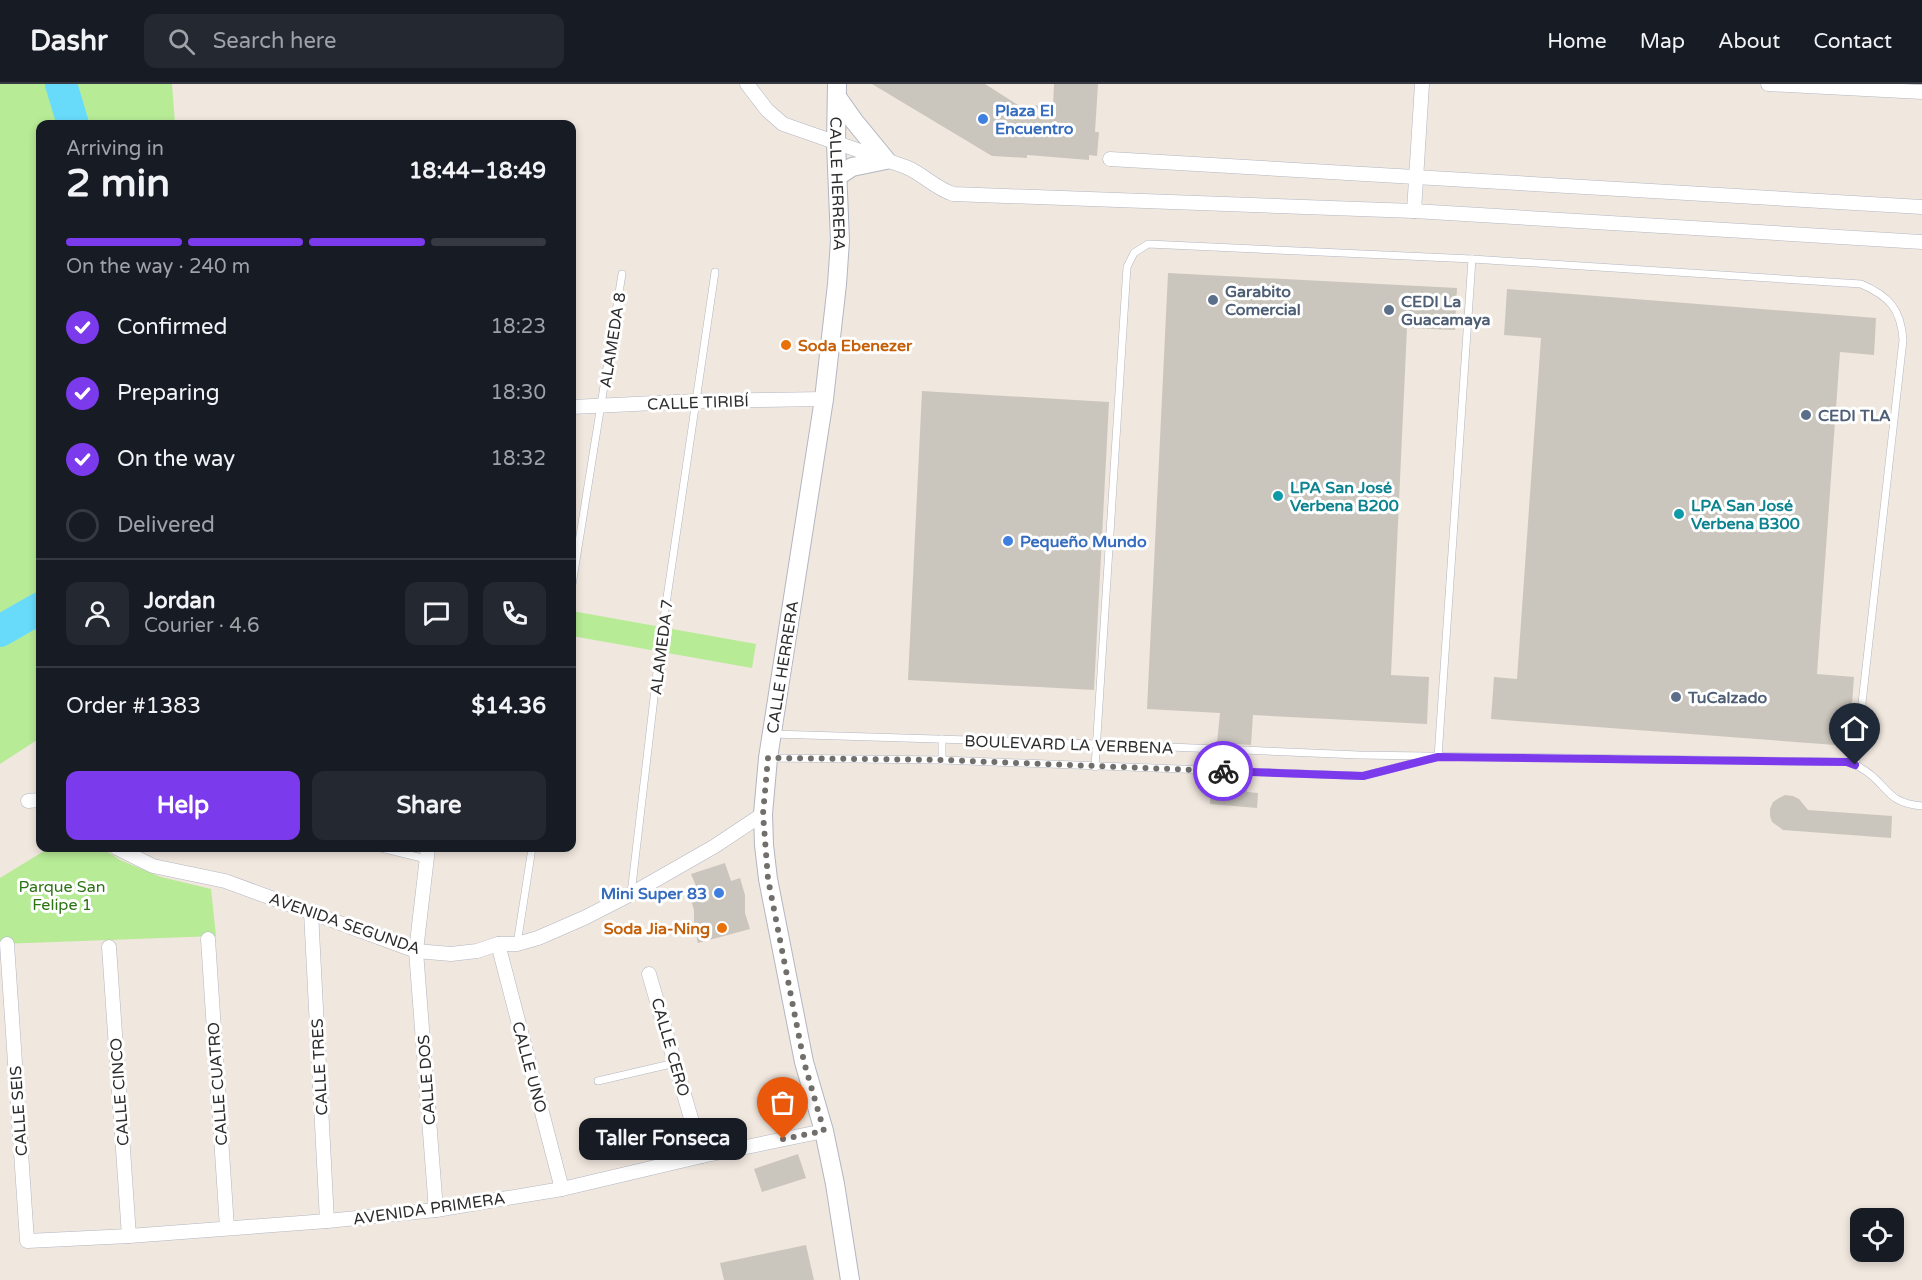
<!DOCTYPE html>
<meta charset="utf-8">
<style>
body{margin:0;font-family:"Varela Round",sans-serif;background:#242831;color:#f1f3f6;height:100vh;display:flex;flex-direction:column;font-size:22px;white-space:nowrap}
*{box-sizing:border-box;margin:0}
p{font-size:20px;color:#9ea1a6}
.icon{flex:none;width:33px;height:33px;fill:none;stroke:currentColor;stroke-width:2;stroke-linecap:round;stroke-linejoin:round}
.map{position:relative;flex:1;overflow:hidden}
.side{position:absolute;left:36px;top:36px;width:540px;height:732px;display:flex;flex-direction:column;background:#171b24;border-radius:12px;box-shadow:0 3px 9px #0003}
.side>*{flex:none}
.controls{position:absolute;left:1850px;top:1124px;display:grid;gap:12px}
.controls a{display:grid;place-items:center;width:54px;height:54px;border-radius:12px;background:#171b24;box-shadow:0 3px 9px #0003;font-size:30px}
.pin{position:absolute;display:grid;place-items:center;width:51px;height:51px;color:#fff;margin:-62px -26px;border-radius:50% 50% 50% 0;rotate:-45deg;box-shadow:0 0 6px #0007}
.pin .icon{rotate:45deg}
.courier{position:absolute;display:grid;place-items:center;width:60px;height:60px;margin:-30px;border:4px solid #7c3aed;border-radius:50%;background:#fff;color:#222;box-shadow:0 2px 8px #0007}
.bubble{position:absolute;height:42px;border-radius:12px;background:#171b24;box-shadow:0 3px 9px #0003;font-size:20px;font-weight:700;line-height:42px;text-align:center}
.headline em{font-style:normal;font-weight:700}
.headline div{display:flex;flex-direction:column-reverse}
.headline{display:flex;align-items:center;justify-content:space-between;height:102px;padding:0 30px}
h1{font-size:39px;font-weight:700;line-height:45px}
.bar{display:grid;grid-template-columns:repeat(4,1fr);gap:9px 6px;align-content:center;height:72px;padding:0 30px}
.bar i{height:8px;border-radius:4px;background:#363941}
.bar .active{background:#7c3aed}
.bar p{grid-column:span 4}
.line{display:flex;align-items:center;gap:15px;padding:0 30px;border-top:2px solid #363941}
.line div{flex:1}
.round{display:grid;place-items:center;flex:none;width:63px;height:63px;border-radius:12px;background:#242831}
ol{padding:0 30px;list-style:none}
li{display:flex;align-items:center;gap:18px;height:66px}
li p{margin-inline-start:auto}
li .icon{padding:6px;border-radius:50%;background:#7c3aed;color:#fff;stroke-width:4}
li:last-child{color:#9ea1a6}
li i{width:33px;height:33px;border:3px solid #363941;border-radius:50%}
.action{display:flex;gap:12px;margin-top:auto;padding:12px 30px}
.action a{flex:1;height:69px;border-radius:12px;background:#7c3aed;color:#fff;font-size:24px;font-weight:700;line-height:69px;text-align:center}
.action a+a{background:#242831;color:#f1f3f6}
header{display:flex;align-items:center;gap:36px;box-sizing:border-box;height:84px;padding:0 30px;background:#171b24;border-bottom:2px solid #363941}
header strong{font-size:28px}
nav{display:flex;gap:33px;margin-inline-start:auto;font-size:21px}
.search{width:420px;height:54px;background:#242831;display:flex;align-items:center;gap:15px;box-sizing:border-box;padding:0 21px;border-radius:12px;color:#9ea1a6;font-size:22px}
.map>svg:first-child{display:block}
.green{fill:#b7eb96}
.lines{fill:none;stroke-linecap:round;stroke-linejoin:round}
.river{stroke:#68dbfb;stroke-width:32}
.building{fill:#cbc6bd}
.service-casing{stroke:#b2b6c2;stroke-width:8}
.minor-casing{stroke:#b2b6c2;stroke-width:15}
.tertiary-casing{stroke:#b2b6c2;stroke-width:20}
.service{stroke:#fff;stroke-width:7}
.minor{stroke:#fff;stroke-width:14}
.tertiary{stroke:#fff;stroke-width:18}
.done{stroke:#716e6b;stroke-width:6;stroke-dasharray:0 10.8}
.route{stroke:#7c3aed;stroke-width:8}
.shop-dot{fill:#3f7fe0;stroke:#fff;stroke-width:2}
.service-dot{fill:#5c6f8a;stroke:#fff;stroke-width:2}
.food-dot{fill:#e8710a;stroke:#fff;stroke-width:2}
.culture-dot{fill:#0f9aa8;stroke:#fff;stroke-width:2}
.labels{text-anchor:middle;stroke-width:6;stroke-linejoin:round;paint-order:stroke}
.shop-label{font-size:16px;font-weight:bold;fill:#366cbe;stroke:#fff;text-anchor:start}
.street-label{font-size:16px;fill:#2d2d2d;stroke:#fff}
.service-label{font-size:16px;font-weight:bold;fill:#4e5e75;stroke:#fff;text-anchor:start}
.food-label{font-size:16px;font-weight:bold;fill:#c56008;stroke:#fff;text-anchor:start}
.culture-label{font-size:16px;font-weight:bold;fill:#0d838f;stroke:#fff;text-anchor:start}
.park-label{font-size:16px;fill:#2c7413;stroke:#fff}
</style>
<header>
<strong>Dashr</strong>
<div class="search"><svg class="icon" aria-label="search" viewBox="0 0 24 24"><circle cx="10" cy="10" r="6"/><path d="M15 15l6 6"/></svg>Search here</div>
<nav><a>Home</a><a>Map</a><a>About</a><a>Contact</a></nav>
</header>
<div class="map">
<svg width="1922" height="1196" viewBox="0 0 1922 1196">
<rect width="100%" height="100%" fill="#f0e7de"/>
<g class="green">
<polygon points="0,0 172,0 175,40 40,40 40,654 0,680"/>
<polygon points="572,527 756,560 752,584 572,552"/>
<polygon points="49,764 102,764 120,776 161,793 211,805 216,852 0,860 0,794"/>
</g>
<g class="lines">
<g class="river">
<polyline points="61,0 73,40"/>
<polyline points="0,547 40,524"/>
</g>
</g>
<g class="building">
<polygon points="872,0 985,0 1018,21 1053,22 1054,0 1098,0 1095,48 1099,48 1097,72 1089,71 1089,76 1027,71 1027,74 992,72"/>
<polygon points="1168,189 1457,204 1455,246 1407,244 1391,591 1429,593 1427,640 1253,631 1251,661 1217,659 1220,629 1147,625"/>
<polygon points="1507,205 1876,234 1874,271 1840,268 1817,590 1854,593 1849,662 1491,635 1494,593 1517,595 1541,254 1504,251"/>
<polygon points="922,307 1109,318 1094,606 908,596"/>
<polygon points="1217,671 1250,672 1249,682 1216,681"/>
<polygon points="1215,692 1248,693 1247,708 1258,709 1257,724 1210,720 1211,705 1214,705"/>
<polygon points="1785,711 1793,712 1799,715 1808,726 1892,732 1891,754 1783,746 1772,738 1770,732 1770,725 1773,718 1779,714"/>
<polygon points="725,779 731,797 740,794 745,811 745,829 750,845 698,859 694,844 694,826 689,810 698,807 691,790"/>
<polygon points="798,1070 806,1094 762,1108 754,1085"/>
<polygon points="806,1161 814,1196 724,1196 720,1179"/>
</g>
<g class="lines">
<g class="service-casing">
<g id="service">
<polyline points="572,501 622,190"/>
<path d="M773,650L1097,660L1359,671L1847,678C1852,680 1857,681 1861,684C1888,699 1884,719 1922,722"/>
<polyline points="942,655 942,676"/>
<polyline points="1438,673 1472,175"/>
<polyline points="770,674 942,676 1363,692 1429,675"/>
<path d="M1095,683L1127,183L1134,169L1148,160L1472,175L1861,200C1889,212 1901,225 1903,256L1855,681"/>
<polyline points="381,764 426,775"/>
<polyline points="631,810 661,554 715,188"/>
<polyline points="517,860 532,764"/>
<polyline points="598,997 675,979"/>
</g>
</g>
<g class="minor-casing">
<g id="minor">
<path d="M747,0L767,26L783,40L906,83C923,90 935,104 953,110L1414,127L1922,158"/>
<polyline points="1768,0 1922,8"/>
<polyline points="1110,75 1922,123"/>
<polyline points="1414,127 1422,0"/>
<polyline points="572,323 697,317 824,315"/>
<polyline points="28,717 40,716"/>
<polyline points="117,764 153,782 225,797 416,867 451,870 477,867 498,860 517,860 538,854 584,834 631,810 715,762 763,730"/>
<polyline points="428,764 416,867 436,1126"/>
<polyline points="311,828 327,1137"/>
<polyline points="208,855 227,1144"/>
<polyline points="7,860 27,1157 129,1152 327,1137 436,1126 562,1105 702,1072 824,1047"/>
<polyline points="498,860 562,1105"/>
<polyline points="109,863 129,1152"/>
<polyline points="649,890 702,1072"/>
</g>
</g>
<g class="tertiary-casing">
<g id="tertiary">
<path id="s1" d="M837,0L836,59L840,157L837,200L824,315L768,674L763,730L764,761L768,795L804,978L824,1047L835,1100L850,1196"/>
<polyline points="837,13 854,37 886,76 852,83 838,92"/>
</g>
</g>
<use href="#service" class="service"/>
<use href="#minor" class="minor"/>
<use href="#tertiary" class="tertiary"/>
</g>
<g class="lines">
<polyline class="done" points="783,1055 824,1047 804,978 768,795 763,730 768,674 942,676 1223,687"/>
<polyline class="route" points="1223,687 1363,692 1438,673 1847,678 1855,681"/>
</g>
<g class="shop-dot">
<circle cx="983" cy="35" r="6"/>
<circle cx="1008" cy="457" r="6"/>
<circle cx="719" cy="809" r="6"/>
</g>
<g class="service-dot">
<circle cx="1213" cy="216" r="6"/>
<circle cx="1389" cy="226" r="6"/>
<circle cx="1806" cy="331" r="6"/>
<circle cx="1676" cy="613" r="6"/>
</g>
<g class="food-dot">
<circle cx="786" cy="261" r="6"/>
<circle cx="722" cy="844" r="6"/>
</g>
<g class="culture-dot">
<circle cx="1278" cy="412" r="6"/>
<circle cx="1679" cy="430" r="6"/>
</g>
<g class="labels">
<g class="shop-label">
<text x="995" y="32">Plaza El<tspan x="995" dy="18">Encuentro</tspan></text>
<text x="1020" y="463">Pequeño Mundo</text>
<text x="707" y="815" text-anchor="end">Mini Super 83</text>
</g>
<g class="street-label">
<text dy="6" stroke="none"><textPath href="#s1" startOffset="100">CALLE HERRERA</textPath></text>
<text transform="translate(612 256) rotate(-81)" y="6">ALAMEDA 8</text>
<text transform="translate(698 318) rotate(-2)" y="6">CALLE TIRIBÍ</text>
<text transform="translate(661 563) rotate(-83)" y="6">ALAMEDA 7</text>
<text transform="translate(782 583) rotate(-81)" y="6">CALLE HERRERA</text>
<text transform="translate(1069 660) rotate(2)" y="6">BOULEVARD LA VERBENA</text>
<text transform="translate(345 839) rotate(19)" y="6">AVENIDA SEGUNDA</text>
<text transform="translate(671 963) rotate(74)" y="6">CALLE CERO</text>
<text transform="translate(319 983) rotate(-93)" y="6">CALLE TRES</text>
<text transform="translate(530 983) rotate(75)" y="6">CALLE UNO</text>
<text transform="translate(426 996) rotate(-94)" y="6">CALLE DOS</text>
<text transform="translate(217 1000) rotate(-94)" y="6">CALLE CUATRO</text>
<text transform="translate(119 1008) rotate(-94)" y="6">CALLE CINCO</text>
<text transform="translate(18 1027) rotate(-94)" y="6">CALLE SEIS</text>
<text transform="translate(429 1124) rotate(-8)" y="6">AVENIDA PRIMERA</text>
</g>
<g class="service-label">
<text x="1225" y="213">Garabito<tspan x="1225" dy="18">Comercial</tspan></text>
<text x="1401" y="223">CEDI La<tspan x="1401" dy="18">Guacamaya</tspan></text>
<text x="1818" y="337">CEDI TLA</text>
<text x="1688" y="619">TuCalzado</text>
</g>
<g class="food-label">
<text x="798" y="267">Soda Ebenezer</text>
<text x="710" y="850" text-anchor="end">Soda Jia-Ning</text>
</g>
<g class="culture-label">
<text x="1290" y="409">LPA San José<tspan x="1290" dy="18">Verbena B200</tspan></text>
<text x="1691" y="427">LPA San José<tspan x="1691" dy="18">Verbena B300</tspan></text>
</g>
<g class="park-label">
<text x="62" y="808">Parque San<tspan x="62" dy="18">Felipe 1</tspan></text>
</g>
</g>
</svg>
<div class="controls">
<a><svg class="icon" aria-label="locate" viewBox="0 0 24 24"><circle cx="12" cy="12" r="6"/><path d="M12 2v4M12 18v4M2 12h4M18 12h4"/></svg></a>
</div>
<div class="pin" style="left:783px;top:1055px;background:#ea580c"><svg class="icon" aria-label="bag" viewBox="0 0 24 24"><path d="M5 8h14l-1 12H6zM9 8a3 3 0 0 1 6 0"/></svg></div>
<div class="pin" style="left:1855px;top:681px;background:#1f2937"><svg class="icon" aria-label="home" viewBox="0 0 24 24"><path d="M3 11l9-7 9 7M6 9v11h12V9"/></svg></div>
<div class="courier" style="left:1223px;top:687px"><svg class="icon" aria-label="bike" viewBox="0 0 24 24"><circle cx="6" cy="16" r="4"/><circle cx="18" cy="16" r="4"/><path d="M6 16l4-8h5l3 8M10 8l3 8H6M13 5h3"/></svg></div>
<div class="bubble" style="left:579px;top:1034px;width:168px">Taller Fonseca</div>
<section class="side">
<div class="headline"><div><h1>2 min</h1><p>Arriving in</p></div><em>18:44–18:49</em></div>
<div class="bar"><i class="active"></i><i class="active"></i><i class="active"></i><i></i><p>On the way · 240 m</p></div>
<ol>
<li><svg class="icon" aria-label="check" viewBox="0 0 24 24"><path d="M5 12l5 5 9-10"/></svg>Confirmed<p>18:23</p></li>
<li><svg class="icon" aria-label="check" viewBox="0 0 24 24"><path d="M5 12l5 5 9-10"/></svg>Preparing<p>18:30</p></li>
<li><svg class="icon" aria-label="check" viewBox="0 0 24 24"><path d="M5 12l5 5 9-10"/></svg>On the way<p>18:32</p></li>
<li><i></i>Delivered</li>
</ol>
<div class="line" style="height:108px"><a class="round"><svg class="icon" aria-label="person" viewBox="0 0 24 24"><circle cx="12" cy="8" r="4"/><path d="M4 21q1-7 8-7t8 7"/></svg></a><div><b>Jordan</b><p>Courier · 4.6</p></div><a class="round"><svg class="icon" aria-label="chat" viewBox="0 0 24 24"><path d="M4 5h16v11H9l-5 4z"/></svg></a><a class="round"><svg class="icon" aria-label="phone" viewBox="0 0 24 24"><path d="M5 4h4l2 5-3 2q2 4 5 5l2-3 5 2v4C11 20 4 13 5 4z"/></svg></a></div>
<div class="line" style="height:78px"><div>Order #1383</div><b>$14.36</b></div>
<div class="action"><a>Help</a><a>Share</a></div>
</section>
</div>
